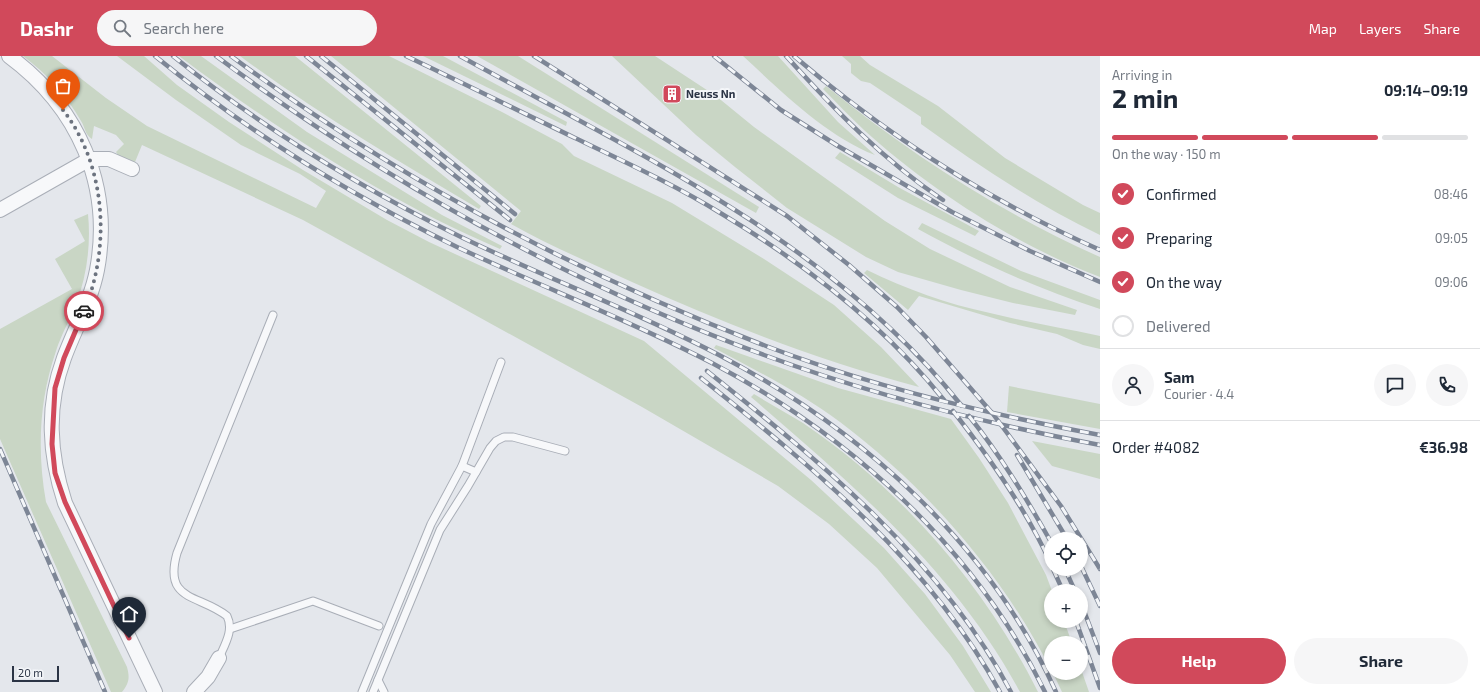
<!DOCTYPE html>
<meta charset="utf-8">
<style>
body{margin:0;font-family:"Exo 2",sans-serif;background:#f6f6f7;color:#1f2937;height:100vh;display:flex;flex-direction:column;font-size:15px;white-space:nowrap}
*{box-sizing:border-box;margin:0}
p{font-size:13px;color:#747a83}
.icon{flex:none;width:22px;height:22px;fill:none;stroke:currentColor;stroke-width:2;stroke-linecap:round;stroke-linejoin:round}
.map{position:relative;flex:1;overflow:hidden}
.details{display:flex;flex-direction:column;background:#fff;width:380px}
.details>*{flex:none}
.tools{position:absolute;left:1044px;top:476px;display:grid;gap:8px}
.tools a{display:grid;place-items:center;width:44px;height:44px;border-radius:50%;background:#fff;box-shadow:0 2px 6px #0003;font-size:20px}
.scale{position:absolute;left:12px;bottom:10px;width:47px;box-sizing:border-box;padding-left:4px;border:2px solid #2b3445;border-top:0;font-size:11px;line-height:14px;white-space:nowrap;color:#2b3445;-webkit-text-stroke:3px #f4f6f9;paint-order:stroke}
.pin{position:absolute;display:grid;place-items:center;width:34px;height:34px;color:#fff;margin:-41px -17px;border-radius:50% 50% 50% 0;rotate:-45deg;box-shadow:0 0 4px #0007}
.pin .icon{rotate:45deg}
.courier{position:absolute;display:grid;place-items:center;width:40px;height:40px;margin:-20px;border:3px solid #d1495b;border-radius:50%;background:#fff;color:#222;box-shadow:0 1px 5px #0007}
.headline em{font-style:normal;font-weight:700}
.headline div{display:flex;flex-direction:column-reverse}
.headline{display:flex;align-items:center;justify-content:space-between;height:68px;padding:0 12px}
h1{font-size:26px;font-weight:700;line-height:30px}
.bar{display:grid;grid-template-columns:repeat(4,1fr);gap:6px 4px;align-content:center;height:48px;padding:0 12px}
.bar i{height:5px;border-radius:3px;background:#e0e1e3}
.bar .active{background:#d1495b}
.bar p{grid-column:span 4}
.line{display:flex;align-items:center;gap:10px;padding:0 12px;border-top:1px solid #e0e1e3}
.line div{flex:1}
.round{display:grid;place-items:center;flex:none;width:42px;height:42px;border-radius:21px;background:#f6f6f7}
ol{padding:0 12px;list-style:none}
li{display:flex;align-items:center;gap:12px;height:44px}
li p{margin-inline-start:auto}
li .icon{padding:4px;border-radius:50%;background:#d1495b;color:#fff;stroke-width:4}
li:last-child{color:#747a83}
li i{width:22px;height:22px;border:2px solid #e0e1e3;border-radius:50%}
.cta{display:flex;gap:8px;margin-top:auto;padding:8px 12px}
.cta a{flex:1;height:46px;border-radius:24px;background:#d1495b;color:#fff;font-size:16px;font-weight:700;line-height:46px;text-align:center}
.cta a+a{background:#f6f6f7;color:#1f2937}
header{display:flex;align-items:center;gap:24px;box-sizing:border-box;height:56px;padding:0 20px;background:#d1495b;color:#fff}
header strong{font-size:19px}
nav{display:flex;gap:22px;margin-inline-start:auto;font-size:14px}
.search{width:280px;height:36px;background:#f6f6f7;display:flex;align-items:center;gap:10px;box-sizing:border-box;padding:0 14px;border-radius:22px;color:#747a83;font-size:15px}
main{display:flex;flex:1;min-height:0}
.map>svg:first-child{display:block}
.green{fill:#c9d6c5}
.lines{fill:none;stroke-linecap:round;stroke-linejoin:round}
.service-casing{stroke:#a9aeb7;stroke-width:9}
.minor-casing{stroke:#a9aeb7;stroke-width:16}
.service{stroke:#f7f8fa;stroke-width:7}
.minor{stroke:#f7f8fa;stroke-width:14}
.rail-casing{stroke:#7d8696;stroke-width:4.5}
.rail{stroke:#f4f6f9;stroke-width:3;stroke-dasharray:9;stroke-linecap:butt}
.done{stroke:#6c737f;stroke-width:4;stroke-dasharray:0 7.2}
.route{stroke:#d1495b;stroke-width:5}
.labels{text-anchor:middle;stroke-width:4;stroke-linejoin:round;paint-order:stroke}
.poi-label{font-size:11px;font-weight:bold;fill:#2b3445;stroke:#f4f6f9;text-anchor:start}
</style>
<header>
<strong>Dashr</strong>
<div class="search"><svg class="icon" aria-label="search" viewBox="0 0 24 24"><circle cx="10" cy="10" r="6"/><path d="M15 15l6 6"/></svg>Search here</div>
<nav><a>Map</a><a>Layers</a><a>Share</a></nav>
</header>
<main>
<div class="map">
<svg width="1100" height="636" viewBox="0 0 1100 636">
<rect width="100%" height="100%" fill="#e4e7ec"/>
<g class="green">
<path d="M23,0H52L106,42L147,70L316,152L326,135L300,118L241,89L176,44L117,0H144L177,29L229,66L303,114L387,164L429,186L644,285L811,424L884,492L925,538L963,590L991,636H975L950,599L877,512L829,468L778,430L642,351L303,164L142,89L135,106L118,99L116,96L124,88L116,79L94,70L92,83C85,79 85,71 81,65C67,40 46,17 23,0Z"/>
<path d="M179,0H201L307,76L442,159L502,190L500,193C385,144 279,75 179,0Z"/>
<path d="M240,0H295L481,150L479,153C398,105 316,57 240,0Z"/>
<path d="M331,0H389L502,56L562,88L574,100L672,147L764,203L834,249L881,291L919,331C820,305 725,268 632,226C591,207 550,190 511,168L521,155Z"/>
<polygon points="423,0 443,0 567,66 566,70"/>
<polygon points="477,0 518,0 759,151 756,157"/>
<polygon points="612,0 655,0 716,40 754,71 885,165 930,193 1010,231 1077,254 1075,259 1013,247 961,234 898,216 866,201 787,152 735,111 696,79"/>
<path d="M743,0H778L838,66L875,99C826,80 781,35 743,0Z"/>
<path d="M842,0H860L870,9L938,50L1005,102L1083,149L1100,157V179C1037,149 978,109 921,68V61L870,27L861,25L851,17V8Z"/>
<path d="M826,30C910,98 1001,157 1100,201V221C1016,189 930,134 864,74C850,61 837,47 823,33Z"/>
<polygon points="840,96 898,131 979,175 975,180 898,142 835,102"/>
<path d="M88,158C91,188 87,220 76,248C70,264 61,279 56,295C39,344 37,396 46,446L127,611C130,622 129,627 122,636H111L0,383V273L72,233L55,203L85,185L74,164Z"/>
<path d="M922,167L1021,215L1100,244V253C1036,232 976,205 918,173Z"/>
<path d="M867,214C906,233 947,248 990,257C1026,266 1063,272 1100,280V293L1083,289L1057,278L1010,267L919,240L908,254L864,217Z"/>
<path d="M716,289L838,332L951,363L979,402L1008,447L1046,519L1052,535L1051,565H1064L1072,587H1051V614C1002,517 926,431 840,366C801,337 757,315 714,292Z"/>
<polygon points="1009,330 1100,348 1100,373 1007,356"/>
<path d="M754,338C770,348 787,357 803,367C902,434 985,530 1038,636H1020C955,515 853,429 751,341Z"/>
<polygon points="1032,385 1100,398 1100,423 1052,410"/>
<polygon points="1081,613 1089,636 1062,636 1053,617 1081,617"/>
</g>
<g class="lines">
<g class="service-casing">
<g id="service">
<polyline points="462,410 476,416"/>
<polyline points="230,573 313,545 379,570"/>
<path d="M219,602C225,588 234,574 227,560C199,538 163,546 177,497L273,259"/>
<polyline points="362,636 431,468 462,410 501,306"/>
<polyline points="373,636 378,624"/>
<polyline points="384,636 378,624 440,474 468,430 490,392 496,385 504,381 513,381 565,395"/>
</g>
</g>
<g class="minor-casing">
<g id="minor">
<path d="M9,0C78,51 113,129 97,214C91,245 75,272 64,302C46,351 49,398 65,447L155,636"/>
<polyline points="0,154 90,103 109,103 132,113"/>
<polyline points="194,636 208,621 219,602"/>
</g>
</g>
<use href="#service" class="service"/>
<use href="#minor" class="minor"/>
<g class="rail-casing">
<g id="rail">
<path d="M155,0C247,75 350,139 457,191C542,231 629,264 712,307C852,381 975,492 1045,636"/>
<path d="M173,0C261,71 359,131 461,181C546,222 635,255 719,299C862,374 989,487 1056,636"/>
<path d="M216,0C383,124 568,227 764,299C873,339 987,368 1100,389"/>
<path d="M231,0C394,121 576,217 766,290C873,331 987,358 1100,379"/>
<polyline points="306,0 510,164"/>
<polyline points="321,0 515,158"/>
<path d="M406,0C463,27 519,55 575,82C625,106 675,129 722,158C805,208 883,268 944,344"/>
<path d="M460,0C638,98 832,186 961,349"/>
<polyline points="534,0 787,160 849,209 897,251 926,281 993,358 1061,450 1100,513"/>
<polyline points="714,0 781,54 838,90 952,156 1030,195 1100,226"/>
<path d="M786,0C834,53 883,104 943,144"/>
<path d="M794,0C886,79 990,145 1100,194"/>
<path d="M707,315C822,407 941,504 1011,636"/>
<path d="M701,322C814,412 930,507 1000,636"/>
<path d="M953,355C990,402 1026,453 1051,508"/>
<path d="M969,360C1001,400 1026,442 1051,486"/>
<polyline points="0,393 105,636"/>
<polyline points="1017,399 1067,483"/>
<polyline points="1081,510 1100,550"/>
<polyline points="1053,513 1063,535"/>
<polyline points="1065,513 1075,535"/>
<polyline points="1081,547 1100,597"/>
<polyline points="1076,565 1100,632"/>
</g>
</g>
<use href="#rail" class="rail"/>
</g>
<g class="lines">
<path class="done" d="M63,54C106,109 111,191 84,255"/>
<polyline class="route" points="84,255 64,302 55,332 52,388 55,417 65,446 129,582"/>
</g>
<defs>
<g id="building-square" transform="scale(1)"><rect x="-9" y="-9" width="18" height="18" rx="4" fill="#d1495b" stroke="#f4f6f9"/><path d="M-4-6H4V6H1V3H-1V6H-4ZM-2.5-4.3h1.7v1.8h-1.7ZM.8-4.3h1.7v1.8H.8ZM-2.5-1h1.7V.8h-1.7ZM.8-1h1.7V.8H.8Z" fill="#fff"/></g>
</defs>
<g fill-rule="evenodd">
<use href="#building-square" x="672" y="38"/>
</g>
<g class="labels">
<g class="poi-label">
<text x="686" y="42">Neuss Nn</text>
</g>
</g>
</svg>
<div class="tools">
<a><svg class="icon" aria-label="locate" viewBox="0 0 24 24"><circle cx="12" cy="12" r="6"/><path d="M12 2v4M12 18v4M2 12h4M18 12h4"/></svg></a>
<a>+</a>
<a>−</a>
</div>
<div class="scale">20 m</div>
<div class="pin" style="left:63px;top:54px;background:#ea580c"><svg class="icon" aria-label="bag" viewBox="0 0 24 24"><path d="M5 8h14l-1 12H6zM9 8a3 3 0 0 1 6 0"/></svg></div>
<div class="pin" style="left:129px;top:582px;background:#1f2937"><svg class="icon" aria-label="home" viewBox="0 0 24 24"><path d="M3 11l9-7 9 7M6 9v11h12V9"/></svg></div>
<div class="courier" style="left:84px;top:255px"><svg class="icon" aria-label="car" viewBox="0 0 24 24"><path d="M5 17H2v-5l4-1 3-4h7l3 4 3 1v5h-3M9 17h6M6 11h13"/><circle cx="7" cy="17" r="2"/><circle cx="17" cy="17" r="2"/></svg></div>
</div>
<section class="details">
<div class="headline"><div><h1>2 min</h1><p>Arriving in</p></div><em>09:14–09:19</em></div>
<div class="bar"><i class="active"></i><i class="active"></i><i class="active"></i><i></i><p>On the way · 150 m</p></div>
<ol>
<li><svg class="icon" aria-label="check" viewBox="0 0 24 24"><path d="M5 12l5 5 9-10"/></svg>Confirmed<p>08:46</p></li>
<li><svg class="icon" aria-label="check" viewBox="0 0 24 24"><path d="M5 12l5 5 9-10"/></svg>Preparing<p>09:05</p></li>
<li><svg class="icon" aria-label="check" viewBox="0 0 24 24"><path d="M5 12l5 5 9-10"/></svg>On the way<p>09:06</p></li>
<li><i></i>Delivered</li>
</ol>
<div class="line" style="height:72px"><a class="round"><svg class="icon" aria-label="person" viewBox="0 0 24 24"><circle cx="12" cy="8" r="4"/><path d="M4 21q1-7 8-7t8 7"/></svg></a><div><b>Sam</b><p>Courier · 4.4</p></div><a class="round"><svg class="icon" aria-label="chat" viewBox="0 0 24 24"><path d="M4 5h16v11H9l-5 4z"/></svg></a><a class="round"><svg class="icon" aria-label="phone" viewBox="0 0 24 24"><path d="M5 4h4l2 5-3 2q2 4 5 5l2-3 5 2v4C11 20 4 13 5 4z"/></svg></a></div>
<div class="line" style="height:52px"><div>Order #4082</div><b>€36.98</b></div>
<div class="cta"><a>Help</a><a>Share</a></div>
</section>
</main>
